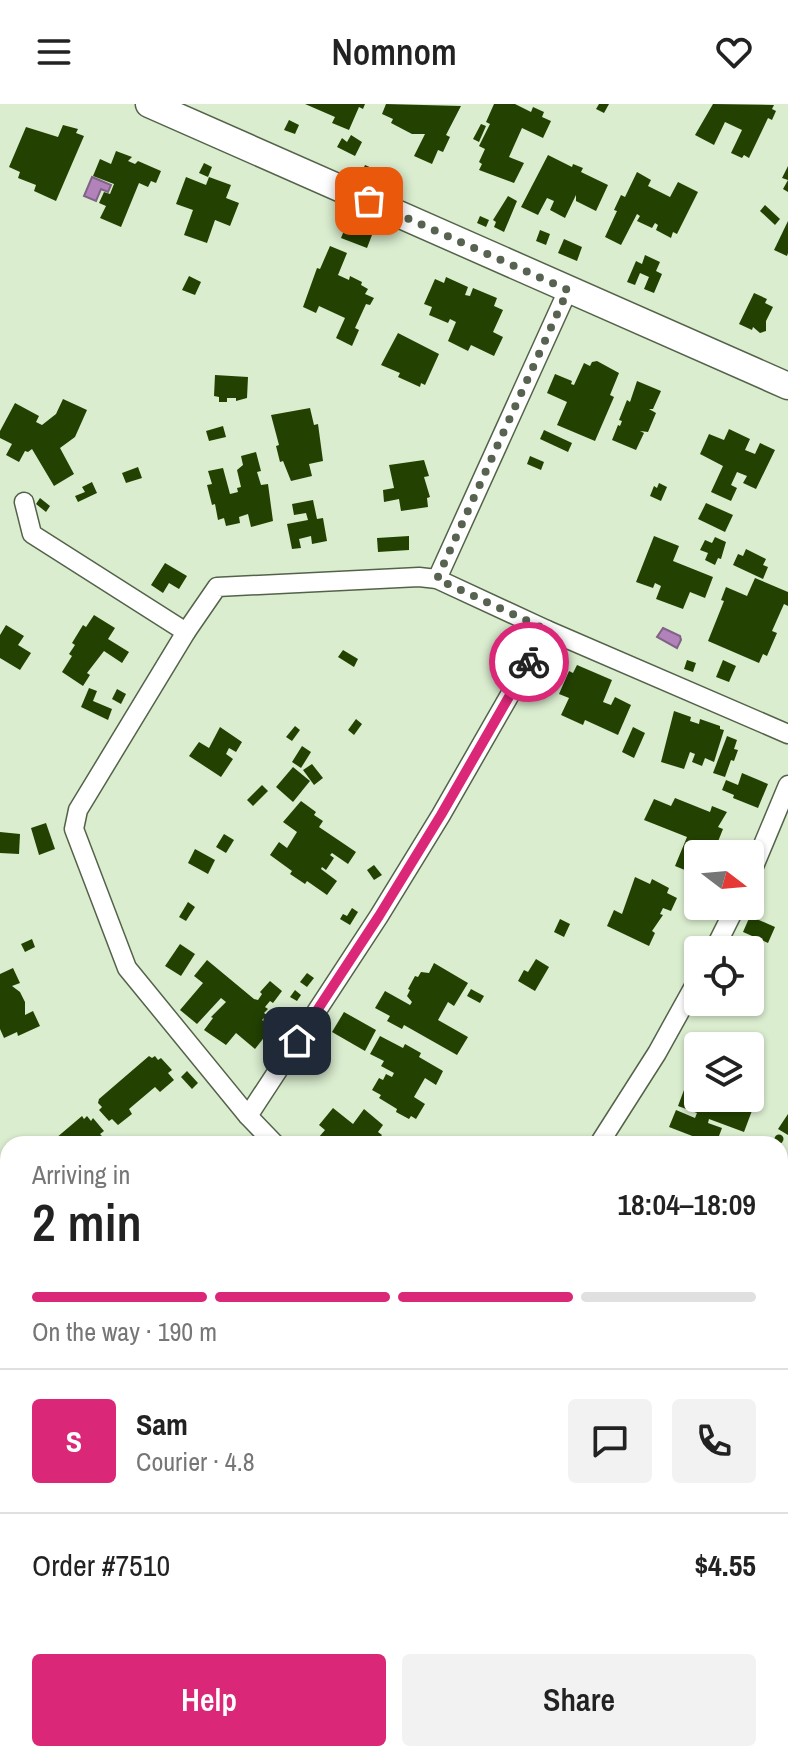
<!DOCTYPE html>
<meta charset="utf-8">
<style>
body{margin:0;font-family:"Archivo Narrow",sans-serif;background:#f2f2f2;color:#222;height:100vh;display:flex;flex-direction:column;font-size:30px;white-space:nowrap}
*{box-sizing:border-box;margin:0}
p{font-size:26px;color:#767676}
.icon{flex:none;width:44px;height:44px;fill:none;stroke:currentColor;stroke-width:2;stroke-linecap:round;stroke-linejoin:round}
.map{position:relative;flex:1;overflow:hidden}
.sheet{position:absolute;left:0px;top:1032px;width:788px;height:626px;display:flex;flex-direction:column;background:#fff;border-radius:24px 24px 0 0;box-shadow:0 2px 6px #0004}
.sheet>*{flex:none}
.needle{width:52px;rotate:106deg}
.controls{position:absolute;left:684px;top:736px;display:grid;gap:16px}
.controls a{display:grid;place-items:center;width:80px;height:80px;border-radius:8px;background:#fff;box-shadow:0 2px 6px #0004;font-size:40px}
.pin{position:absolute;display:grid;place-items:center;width:68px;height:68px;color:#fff;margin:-34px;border-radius:16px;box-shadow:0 4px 12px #0006}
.courier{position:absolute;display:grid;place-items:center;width:80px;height:80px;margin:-40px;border:6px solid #db2777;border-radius:50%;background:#fff;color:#222;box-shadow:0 2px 10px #0007}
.head em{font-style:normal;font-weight:600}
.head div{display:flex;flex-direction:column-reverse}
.head{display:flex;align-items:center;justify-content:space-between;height:136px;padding:0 32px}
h1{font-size:52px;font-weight:600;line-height:60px}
.bar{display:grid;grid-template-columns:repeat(4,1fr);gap:12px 8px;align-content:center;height:96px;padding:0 32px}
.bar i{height:10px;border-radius:6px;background:#e0e0e0}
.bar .selected{background:#db2777}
.bar p{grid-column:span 4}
.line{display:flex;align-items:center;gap:20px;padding:0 32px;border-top:2px solid #e0e0e0}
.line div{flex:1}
.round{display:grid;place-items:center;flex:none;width:84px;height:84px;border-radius:8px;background:#f2f2f2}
.action{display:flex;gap:16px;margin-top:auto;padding:16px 32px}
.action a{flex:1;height:92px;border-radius:8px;background:#db2777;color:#fff;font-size:32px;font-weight:600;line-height:92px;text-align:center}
.action a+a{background:#f2f2f2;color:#222}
header{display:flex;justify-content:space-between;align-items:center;height:104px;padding:0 32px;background:#fff;font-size:36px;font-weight:600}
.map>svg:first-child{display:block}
.water{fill:#b183ba;stroke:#816386;stroke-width:2}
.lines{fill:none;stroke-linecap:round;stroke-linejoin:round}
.stream{stroke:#816386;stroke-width:5}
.building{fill:#234202}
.street-casing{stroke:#536349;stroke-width:21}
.secondary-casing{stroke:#536349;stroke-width:29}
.street{stroke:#fff;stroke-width:18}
.secondary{stroke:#fff;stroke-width:26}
.done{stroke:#576250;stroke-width:8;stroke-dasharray:0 14.4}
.route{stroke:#db2777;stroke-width:10}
</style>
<header><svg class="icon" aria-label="menu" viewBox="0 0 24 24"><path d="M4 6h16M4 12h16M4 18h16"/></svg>Nomnom<svg class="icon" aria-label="heart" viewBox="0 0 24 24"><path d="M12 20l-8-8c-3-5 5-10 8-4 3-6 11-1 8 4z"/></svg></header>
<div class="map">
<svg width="788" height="1657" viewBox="0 0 788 1657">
<rect width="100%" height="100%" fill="#daedcf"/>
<g class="water">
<polygon points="92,73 111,81 108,88 101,85 96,97 84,92"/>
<polygon points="663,524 680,532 681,536 677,544 657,533"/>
</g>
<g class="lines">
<g class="stream">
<polyline points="0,1179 8,1186"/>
<polyline points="780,1600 788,1608"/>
</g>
</g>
<g class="building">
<polygon points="305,0 365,0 363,5 359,3 349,26 332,19 335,13"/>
<polygon points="386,0 461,2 446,31 450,33 443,48 438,46 432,60 414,52 425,30 412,30 391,19 393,15 382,10"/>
<polygon points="494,0 515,0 531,8 533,3 544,8 542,13 551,17 543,34 522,24 509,53 524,59 514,79 479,66 482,60 479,58 485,45 479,42 490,20 486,18"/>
<polygon points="599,0 609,0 604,9 596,5"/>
<polygon points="713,0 774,1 772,5 776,7 772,16 768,14 749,54 744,51 742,54 731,49 742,26 725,18 714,41 695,31"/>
<polygon points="289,16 299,21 295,30 284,26"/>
<polygon points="481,20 486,22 479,38 473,35"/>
<polygon points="63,21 78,25 76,29 84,32 56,97 34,87 36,81 18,74 20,68 9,63 26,23 58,33"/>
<polygon points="351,31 362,38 355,52 337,43 342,34 347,38"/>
<polygon points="116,47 132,53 128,57 135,60 138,57 161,67 156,79 151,77 148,83 139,79 121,123 100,114 106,102 99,99 104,88 110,90 114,80 93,72 100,55 111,60"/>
<polygon points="548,51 572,63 573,60 583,64 581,68 608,81 596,107 576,97 576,91 565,114 550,106 554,97 547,94 538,111 521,103"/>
<polygon points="204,59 212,63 208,73 199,69"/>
<polygon points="365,61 374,65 371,72 362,68"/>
<polygon points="788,62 788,88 783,85 788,76 782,74"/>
<polygon points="637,68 651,76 648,82 670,93 678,78 698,88 677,130 673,128 671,134 656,126 658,121 655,119 652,124 637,117 640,112 637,110 621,141 605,133 617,107 614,106 621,91 625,93"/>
<polygon points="186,73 206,81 209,73 231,81 226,94 239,99 230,122 215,116 207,139 184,131 193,106 176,100"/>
<polygon points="508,92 517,97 504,128 494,123 496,118 493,116"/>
<polygon points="765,101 780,115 775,121 760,107"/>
<polygon points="480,112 489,116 486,123 477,119"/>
<polygon points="788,117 788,149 787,152 774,146"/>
<polygon points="352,121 372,131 367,144 341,134 345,124 351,125"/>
<polygon points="540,126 550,130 546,141 536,137"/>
<polygon points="564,135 582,143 577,157 558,149"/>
<polygon points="330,142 347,149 338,171 349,176 350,172 362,178 361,181 368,185 365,190 374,194 370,201 366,200 355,224 359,226 352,242 336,234 345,214 319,202 316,209 303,203 317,164 320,165"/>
<polygon points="645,151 660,158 656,167 662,170 654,189 644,185 649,173 640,169 635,181 627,178 636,157 642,160"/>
<polygon points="189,172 201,178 195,191 182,186"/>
<polygon points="446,173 468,183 465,191 470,192 473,184 497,194 494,202 503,206 493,228 503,233 494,252 471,241 468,247 448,237 456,218 450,215 448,219 429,211 432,203 424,200 435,175 444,179"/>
<polygon points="754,189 767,195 765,199 773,203 766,217 766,227 760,229 753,223 752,226 739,220"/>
<polygon points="398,229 439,250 425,281 421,279 420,283 398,273 400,269 381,261"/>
<polygon points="597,257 619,269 610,291 614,293 595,337 557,321 567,298 547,289 555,270 572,277 571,280 574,281 584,259 590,262 592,258"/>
<polygon points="215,271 248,273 247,294 236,297 236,294 227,294 227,298 219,298 219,293 214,292"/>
<polygon points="637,277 661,287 653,305 649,305 656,309 648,328 640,327 644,329 636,346 612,336 618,321 620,322 622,317 619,316 627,296 630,298"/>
<polygon points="63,295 87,306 75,333 60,344 74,370 54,382 32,345 28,348 25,347 19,358 6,351 12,340 0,334 0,327 15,299 39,312 36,318 42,321 56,310"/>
<polygon points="310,304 314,321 318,320 323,357 309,360 312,372 291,377 283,357 280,358 276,342 279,341 271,311"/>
<polygon points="223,322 226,333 209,337 206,327"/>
<polygon points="729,325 750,335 745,346 755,350 760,339 775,346 756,385 743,379 747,372 737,368 731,381 737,384 731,397 711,388 723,362 700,350 709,330 724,336"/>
<polygon points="544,326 572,339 568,348 540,335"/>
<polygon points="256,348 261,367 257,368 261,381 268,380 273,417 251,423 248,410 239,413 240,419 226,422 224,414 218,416 215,400 212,401 207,381 212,380 208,367 223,364 230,390 238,388 237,384 241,383 237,366 243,361 241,352"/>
<polygon points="530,352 544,358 541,366 527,360"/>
<polygon points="424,356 429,372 424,373 430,393 427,394 428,403 401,407 399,395 384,398 383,386 394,384 389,361"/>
<polygon points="138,363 142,374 126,379 122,369"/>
<polygon points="92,378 97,389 78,398 75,392 85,388 82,383"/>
<polygon points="659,379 667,383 661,397 650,392 654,382 657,384"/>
<polygon points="40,394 50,402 46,408 36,400"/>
<polygon points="313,396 317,415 323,414 327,437 312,440 311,432 299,435 301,444 292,445 287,420 308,416 306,409 294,411 292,400"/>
<polygon points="706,399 733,411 725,428 698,415"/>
<polygon points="409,432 409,446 378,448 377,434"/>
<polygon points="654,432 679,442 673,457 713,473 705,494 690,488 683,505 656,495 661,482 655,479 653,484 636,478"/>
<polygon points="715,433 726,438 721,455 718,454 715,461 705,456 708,449 700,446 705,436 712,439"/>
<polygon points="746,445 766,455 763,461 768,463 763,475 733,461 738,450 743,452"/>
<polygon points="165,459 187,472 179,485 169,479 163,489 151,481"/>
<polygon points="755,474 788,488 788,502 784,500 772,527 777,529 767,552 763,550 759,559 708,537 724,497 721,496 726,483 747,492"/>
<polygon points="94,511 115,524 108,535 129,548 122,559 104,547 87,569 90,571 83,582 62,568 72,552 69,550 75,541 72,539 83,521 86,523"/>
<polygon points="6,521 24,532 18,541 31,549 20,566 0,554 0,531"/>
<polygon points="343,546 358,555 354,563 338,553"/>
<polygon points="687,556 696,559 693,568 684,565"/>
<polygon points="723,556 736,562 729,578 716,573"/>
<polygon points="577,561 612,576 603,598 611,601 615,593 631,601 618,631 585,616 583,621 561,611 569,594 559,590 569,567 573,569"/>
<polygon points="89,584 97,587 93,597 112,605 108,616 81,603"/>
<polygon points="117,585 126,590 121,600 112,595"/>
<polygon points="674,607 691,613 690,617 699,620 700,615 720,622 720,625 724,626 714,658 705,654 702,662 692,658 695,650 690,648 684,665 661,658"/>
<polygon points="356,615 362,620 354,631 348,626"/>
<polygon points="295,622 300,626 292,637 286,633"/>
<polygon points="220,623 242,638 236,648 229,644 226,650 233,655 221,673 189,652 199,638 209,644"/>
<polygon points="633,623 645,629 634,654 622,648"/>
<polygon points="727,632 737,636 734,645 738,646 734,657 731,656 725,673 713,669"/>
<polygon points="302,642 311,648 301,664 292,658"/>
<polygon points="312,660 323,674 314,681 303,666"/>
<polygon points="293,663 310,677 293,698 276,683"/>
<polygon points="742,669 768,680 758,704 733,694 734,691 722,686 726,676 738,681"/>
<polygon points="262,681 268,687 253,702 247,696"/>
<polygon points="675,694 710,708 712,702 727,708 718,723 723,725 717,740 712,738 709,745 719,750 698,750 697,771 675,762 687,733 644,716 654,695 671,702"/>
<polygon points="301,697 316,708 314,711 323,717 319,723 356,748 348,760 332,749 330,751 334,754 326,766 322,763 321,765 337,777 327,791 307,777 305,780 290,770 292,767 270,751 279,738 287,744 297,728 283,718"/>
<polygon points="46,719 55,745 39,751 31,724"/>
<polygon points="0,728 20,730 19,750 0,749"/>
<polygon points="224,730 234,736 226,749 216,743"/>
<polygon points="195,745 215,756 208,770 188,759"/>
<polygon points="374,761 382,771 374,776 367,766"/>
<polygon points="635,773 650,780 652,775 669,784 667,789 677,794 671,807 663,804 660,810 663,811 652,827 655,829 649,842 607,822 614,806 622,810"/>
<polygon points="188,798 195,803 186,817 179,813"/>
<polygon points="352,804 358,808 350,821 340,815 343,810 347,812"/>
<polygon points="750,812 775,823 768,839 743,828"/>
<polygon points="560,815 570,820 564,833 554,828"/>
<polygon points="32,835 35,843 25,848 21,840"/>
<polygon points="180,840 195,850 181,872 165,862"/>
<polygon points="536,855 549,863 535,887 518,877 524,866 528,868"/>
<polygon points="207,856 254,895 258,896 262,890 260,888 270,877 282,887 273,899 270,897 265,903 268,905 264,909 267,911 262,916 269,921 264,928 266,931 255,945 236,929 226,941 204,926 213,914 211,913 226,898 221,894 197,920 180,906 203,879 194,872"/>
<polygon points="434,859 468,879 454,902 448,898 438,916 468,933 457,951 404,921 402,925 387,917 390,912 375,904 385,887 410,901 412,898 407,892 410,886 408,885 415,872 418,873 421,868 429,869"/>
<polygon points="13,864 20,879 12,882 20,888 25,898 25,911 33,907 40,922 18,932 17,928 4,934 0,925 0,870"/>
<polygon points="307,869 314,874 307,883 300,878"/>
<polygon points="471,885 484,892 480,899 467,892"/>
<polygon points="295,886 301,891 297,897 290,893"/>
<polygon points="344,908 376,926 365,947 332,928"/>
<polygon points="380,932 403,944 405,940 421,949 419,953 443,967 436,981 425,974 414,993 425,1000 416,1015 411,1012 409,1015 396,1008 397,1005 379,994 381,991 372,986 379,974 383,976 386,970 392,973 394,969 381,962 384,957 370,950"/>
<polygon points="149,952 152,954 155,952 158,956 161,954 172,966 168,969 174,976 160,988 155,983 129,1005 132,1010 118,1021 112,1015 109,1017 99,1006 102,1003 98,999 99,995"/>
<polygon points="187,967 198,979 192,985 181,973"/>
<polygon points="687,978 698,982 698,994 738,994 736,998 753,1004 744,1028 709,1015 708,1019 722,1024 716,1040 713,1040 669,1023 676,1006 695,1014 697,1009 678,1002"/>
<polygon points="333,1004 353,1020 364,1005 383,1021 378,1028 382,1031 375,1040 313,1040 325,1026 319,1021"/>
<polygon points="788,1010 788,1031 778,1025"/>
<polygon points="82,1012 84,1015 87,1012 91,1017 93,1014 104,1027 100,1030 106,1036 102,1040 49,1040"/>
<circle cx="779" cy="1035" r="4.5"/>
<polygon points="8,1306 8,1327 0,1321 0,1316"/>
<polygon points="195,1650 207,1650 209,1657 187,1657 186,1654"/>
<polygon points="299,1650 322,1650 331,1657 294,1657"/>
<polygon points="348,1650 399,1650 404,1653 401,1657 355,1657"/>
</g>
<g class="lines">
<g class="street-casing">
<g id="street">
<polyline points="24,398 32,430 186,528"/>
<polyline points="437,475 568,186"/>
<polyline points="750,772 788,681"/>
<polyline points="714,846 736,802"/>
<polyline points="248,1012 379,812 441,711 547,526"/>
<polyline points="275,1040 248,1012 127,864 74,725 78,706 186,528 217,483 419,473 437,475 547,526 788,630"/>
<polyline points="599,1040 657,949 698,875"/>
<polyline points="780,1277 788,1281"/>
<polyline points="780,1345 788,1333"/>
<polyline points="120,1657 130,1650"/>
<polyline points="539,1657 544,1650"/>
</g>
</g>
<g class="secondary-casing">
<polyline id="secondary" points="149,0 788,282"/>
</g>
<use href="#street" class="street"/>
<use href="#secondary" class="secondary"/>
</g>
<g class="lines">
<polyline class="done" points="369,97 568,186 437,475 547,526 529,558"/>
<polyline class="route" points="297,937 379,812 441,711 529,558"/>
</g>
</svg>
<div class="controls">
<a><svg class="needle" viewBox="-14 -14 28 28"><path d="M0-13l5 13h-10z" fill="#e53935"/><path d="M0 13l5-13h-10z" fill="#767676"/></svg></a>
<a><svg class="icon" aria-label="locate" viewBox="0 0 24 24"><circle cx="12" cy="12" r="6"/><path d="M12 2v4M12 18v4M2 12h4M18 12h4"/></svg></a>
<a><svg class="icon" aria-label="layers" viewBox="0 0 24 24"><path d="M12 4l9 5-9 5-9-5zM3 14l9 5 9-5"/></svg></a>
</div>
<div class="pin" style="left:369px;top:97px;background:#ea580c"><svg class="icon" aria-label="bag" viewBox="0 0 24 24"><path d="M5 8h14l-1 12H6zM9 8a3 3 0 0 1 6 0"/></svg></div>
<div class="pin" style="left:297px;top:937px;background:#1f2937"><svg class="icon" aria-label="home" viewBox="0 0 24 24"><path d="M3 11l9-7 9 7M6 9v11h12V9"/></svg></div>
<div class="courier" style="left:529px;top:558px"><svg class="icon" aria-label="bike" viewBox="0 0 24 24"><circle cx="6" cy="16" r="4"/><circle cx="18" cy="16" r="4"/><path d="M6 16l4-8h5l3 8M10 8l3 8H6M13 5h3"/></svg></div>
<section class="sheet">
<div class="head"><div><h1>2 min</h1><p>Arriving in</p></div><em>18:04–18:09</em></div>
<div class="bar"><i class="selected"></i><i class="selected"></i><i class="selected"></i><i></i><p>On the way · 190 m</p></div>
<div class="line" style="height:144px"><b class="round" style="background:#db2777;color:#fff">S</b><div><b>Sam</b><p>Courier · 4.8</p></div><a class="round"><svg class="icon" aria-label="chat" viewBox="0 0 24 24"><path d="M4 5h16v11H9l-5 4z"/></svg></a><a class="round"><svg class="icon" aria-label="phone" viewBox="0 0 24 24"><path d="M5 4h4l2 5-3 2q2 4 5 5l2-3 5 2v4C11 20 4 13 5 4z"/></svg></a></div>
<div class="line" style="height:104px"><div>Order #7510</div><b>$4.55</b></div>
<div class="action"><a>Help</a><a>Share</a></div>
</section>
</div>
